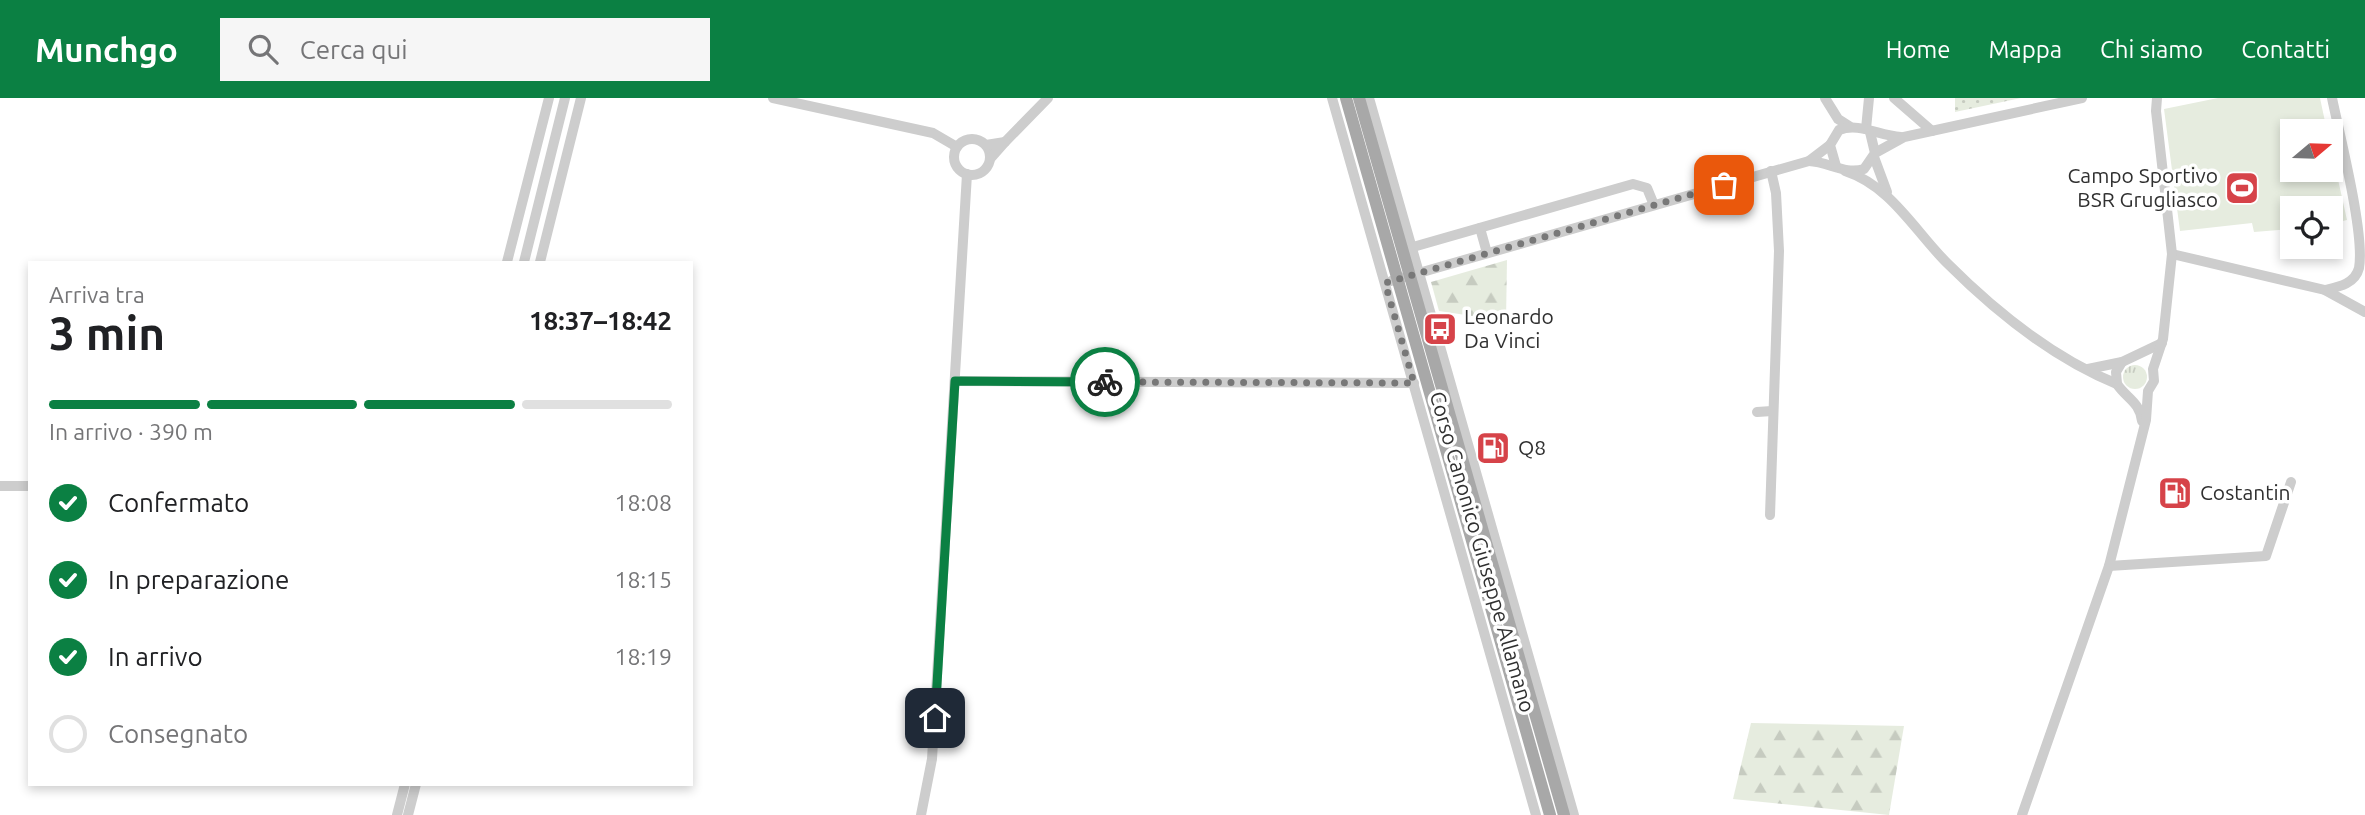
<!DOCTYPE html>
<html lang="it">
<meta charset="utf-8">
<style>
body{margin:0;font-family:Ubuntu,sans-serif;background:#f6f6f6;color:#202124;height:100vh;display:flex;flex-direction:column;font-size:26px;white-space:nowrap}
*{box-sizing:border-box;margin:0}
p{font-size:23px;color:#757577}
.icon{flex:none;width:38px;height:38px;fill:none;stroke:currentColor;stroke-width:2;stroke-linecap:round;stroke-linejoin:round}
.map{position:relative;flex:1;overflow:hidden}
.details{position:absolute;left:28px;top:163px;width:665px;height:525px;display:flex;flex-direction:column;background:#fff;border-radius:0px;box-shadow:0 4px 10px #0003}
.details>*{flex:none}
.needle{width:46px;rotate:71deg}
.controls{position:absolute;left:2280px;top:21px;display:grid;gap:14px}
.controls a{display:grid;place-items:center;width:63px;height:63px;border-radius:0px;background:#fff;box-shadow:0 4px 10px #0003;font-size:35px}
.pin{position:absolute;display:grid;place-items:center;width:60px;height:60px;color:#fff;margin:-30px;border-radius:14px;box-shadow:0 4px 10px #0006}
.courier{position:absolute;display:grid;place-items:center;width:70px;height:70px;margin:-35px;border:5px solid #0b8043;border-radius:50%;background:#fff;color:#222;box-shadow:0 2px 9px #0007}
.headline em{font-style:normal;font-weight:600}
.headline div{display:flex;flex-direction:column-reverse}
.headline{display:flex;align-items:center;justify-content:space-between;height:119px;padding:0 21px}
h1{font-size:46px;font-weight:600;line-height:52px}
.bar{display:grid;grid-template-columns:repeat(4,1fr);gap:10px 7px;align-content:center;height:84px;padding:0 21px}
.bar i{height:9px;border-radius:5px;background:#e0e0e0}
.bar .active{background:#0b8043}
.bar p{grid-column:span 4}
ol{padding:0 21px;list-style:none}
li{display:flex;align-items:center;gap:21px;height:77px}
li p{margin-inline-start:auto}
li .icon{padding:7px;border-radius:50%;background:#0b8043;color:#fff;stroke-width:4}
li:last-child{color:#757577}
li i{width:38px;height:38px;border:4px solid #e0e0e0;border-radius:50%}
header{display:flex;align-items:center;gap:42px;box-sizing:border-box;height:98px;padding:0 35px;background:#0b8043;color:#fff}
header strong{font-size:33px}
nav{display:flex;gap:38px;margin-inline-start:auto;font-size:24px}
.search{width:490px;height:63px;background:#f6f6f6;display:flex;align-items:center;gap:18px;box-sizing:border-box;padding:0 24px;border-radius:0px;color:#757577;font-size:26px}
.map>svg:first-child{display:block}
.grass{fill:url(#grass-tufts)}
.forest{fill:url(#forest-firs)}
.park{fill:url(#park-dots)}
.pitch{fill:#e6ecdf}
.lines{fill:none;stroke-linecap:round;stroke-linejoin:round}
.minor{stroke:#cdcdcd;stroke-width:10}
.major{stroke:#a8a8a8;stroke-width:12}
.done{stroke:#787878;stroke-width:7;stroke-dasharray:0 12.6}
.route{stroke:#0b8043;stroke-width:9}
.labels{text-anchor:middle;stroke-width:7;stroke-linejoin:round;paint-order:stroke}
.poi-label{font-size:21px;fill:#303030;stroke:#fff;text-anchor:start}
.street-label{font-size:21px;fill:#303030;stroke:#fff}
</style>
<header>
<strong>Munchgo</strong>
<div class="search"><svg class="icon" aria-label="search" viewBox="0 0 24 24"><circle cx="10" cy="10" r="6"/><path d="M15 15l6 6"/></svg>Cerca qui</div>
<nav><a>Home</a><a>Mappa</a><a>Chi siamo</a><a>Contatti</a></nav>
</header>
<div class="map">
<svg width="2365" height="717" viewBox="0 0 2365 717">
<defs>
<pattern id="grass-tufts" width="24" height="20" patternUnits="userSpaceOnUse" patternTransform="scale(1.75)"><rect width="24" height="20" fill="#e6ecdf"/><path d="M3 7l-1-3M5 7V3M7 7l1-3M15 17l-1-3M17 17v-4M19 17l1-3" fill="none" stroke="#c6cbc0"/></pattern>
<pattern id="forest-firs" width="22" height="20" patternUnits="userSpaceOnUse" patternTransform="scale(1.75)"><rect width="22" height="20" fill="#e6ecdf"/><path d="M5 1l3.5 6h-7zM16 11l3.5 6h-7z" fill="#c6cbc0"/></pattern>
<pattern id="park-dots" width="8" height="8" patternUnits="userSpaceOnUse" patternTransform="scale(1.75)"><rect width="8" height="8" fill="#e6ecdf"/><path d="M2 2h.1M6 6h.1" fill="none" stroke="#c6cbc0" stroke-width="1.8" stroke-linecap="round"/></pattern>
</defs>
<rect width="100%" height="100%" fill="#fff"/>
<circle class="grass" cx="2135" cy="279" r="12"/>
<g class="forest">
<polygon points="1507,162 1506,223 1439,213 1431,184"/>
<polygon points="1751,625 1904,628 1889,717 1733,701"/>
</g>
<polygon class="park" points="1955,0 2021,0 1955,14"/>
<polygon class="pitch" points="2218,0 2320,0 2327,33 2292,33 2292,72 2331,72 2331,50 2347,122 2331,126 2331,110 2292,110 2292,131 2254,134 2252,125 2180,133 2164,11"/>
<g class="lines">
<g class="minor">
<polyline points="773,0 933,35 957,49"/>
<polyline points="1332,0 1536,717"/>
<polyline points="1369,0 1574,717"/>
<polyline points="1825,0 1838,21 1849,28"/>
<polyline points="1894,0 1932,33"/>
<polyline points="1866,31 1869,0"/>
<circle cx="972" cy="59" r="18"/>
<polyline points="1005,44 1048,0"/>
<polyline points="986,47 1005,44 990,61"/>
<polyline points="1875,55 1904,39 2082,0"/>
<polyline points="1874,59 1887,94"/>
<path d="M1809,63C1829,64 1845,77 1864,71L1875,55L1870,34"/>
<path d="M1836,68L1830,47L1839,32C1859,24 1879,38 1901,39"/>
<path d="M1845,73C1891,88 1914,132 1947,165C1996,214 2053,260 2117,286"/>
<polyline points="1480,130 1487,155"/>
<polyline points="1406,151 1633,86 1647,90 1654,107"/>
<polyline points="2172,156 2325,192 2365,214"/>
<polyline points="507,164 549,0"/>
<polyline points="524,164 565,0"/>
<polyline points="540,164 581,0"/>
<polyline points="1391,183 1809,63 1830,47"/>
<path d="M2325,192C2338,189 2355,186 2359,170C2365,136 2340,39 2332,0"/>
<path d="M2122,264L2116,274L2117,286C2126,300 2140,304 2142,323"/>
<polyline points="2088,271 2122,264 2162,245"/>
<polyline points="955,283 1414,285"/>
<polyline points="1757,314 1772,313"/>
<polyline points="0,388 30,388"/>
<polyline points="1770,417 1779,153 1776,95 1771,73"/>
<polyline points="2109,468 2266,458 2291,384"/>
<polyline points="397,717 405,686"/>
<polyline points="408,717 416,686"/>
<polyline points="921,717 932,661 967,76"/>
<polyline points="2022,717 2109,468 2146,322 2148,293 2154,283 2153,271 2163,241 2172,156 2156,13 2157,0"/>
</g>
<g class="major">
<polyline points="1346,0 1550,717"/>
<polyline points="1359,0 1564,717"/>
</g>
</g>
<g class="lines">
<polyline class="done" points="1105,284 1414,285 1385,185 1724,87"/>
<polyline class="route" points="935,620 955,283 1105,284"/>
</g>
<defs>
<g id="stadium-square" transform="scale(1.75)"><rect x="-9" y="-9" width="18" height="18" rx="4" fill="#d64349" stroke="#fff"/><path d="M0-5a6.5 5 0 1 0 0 10a6.5 5 0 1 0 0-10ZM-3.5-1.8h7v3.6h-7Z" fill="#fff"/></g>
<g id="bus-square" transform="scale(1.75)"><rect x="-9" y="-9" width="18" height="18" rx="4" fill="#d64349" stroke="#fff"/><path d="M-5-6H5V4H4V6H2V4H-2V6H-4V4H-5ZM-3.5-4V0h7V-4ZM-3.5 1.2v1.5H-2V1.2ZM2 1.2v1.5H3.5V1.2Z" fill="#fff"/></g>
<g id="fuel-square" transform="scale(1.75)"><rect x="-9" y="-9" width="18" height="18" rx="4" fill="#d64349" stroke="#fff"/><path d="M-5.5-6h7V0h2V4h1.3V-2.5L3-4.5l.8-.8L6-3V5H2.5V1h-1V6h-7ZM-4.2-4.7v3.2H.2V-4.7Z" fill="#fff"/></g>
</defs>
<g fill-rule="evenodd">
<use href="#stadium-square" x="2242" y="90"/>
<use href="#bus-square" x="1440" y="231"/>
<use href="#fuel-square" x="1493" y="350"/>
<use href="#fuel-square" x="2175" y="395"/>
</g>
<g class="labels">
<g class="poi-label">
<text x="2218" y="85" text-anchor="end">Campo Sportivo<tspan x="2218" dy="24">BSR Grugliasco</tspan></text>
<text x="1464" y="226">Leonardo<tspan x="1464" dy="24">Da Vinci</tspan></text>
<text x="1518" y="357">Q8</text>
<text x="2200" y="402">Costantin</text>
</g>
<g class="street-label">
<text transform="translate(1482 454) rotate(74)" y="7">Corso Canonico Giuseppe Allamano</text>
</g>
</g>
</svg>
<div class="controls">
<a><svg class="needle" viewBox="-14 -14 28 28"><path d="M0-13l5 13h-10z" fill="#e53935"/><path d="M0 13l5-13h-10z" fill="#757577"/></svg></a>
<a><svg class="icon" aria-label="locate" viewBox="0 0 24 24"><circle cx="12" cy="12" r="6"/><path d="M12 2v4M12 18v4M2 12h4M18 12h4"/></svg></a>
</div>
<div class="pin" style="left:1724px;top:87px;background:#ea580c"><svg class="icon" aria-label="bag" viewBox="0 0 24 24"><path d="M5 8h14l-1 12H6zM9 8a3 3 0 0 1 6 0"/></svg></div>
<div class="pin" style="left:935px;top:620px;background:#1f2937"><svg class="icon" aria-label="home" viewBox="0 0 24 24"><path d="M3 11l9-7 9 7M6 9v11h12V9"/></svg></div>
<div class="courier" style="left:1105px;top:284px"><svg class="icon" aria-label="bike" viewBox="0 0 24 24"><circle cx="6" cy="16" r="4"/><circle cx="18" cy="16" r="4"/><path d="M6 16l4-8h5l3 8M10 8l3 8H6M13 5h3"/></svg></div>
<section class="details">
<div class="headline"><div><h1>3 min</h1><p>Arriva tra</p></div><em>18:37–18:42</em></div>
<div class="bar"><i class="active"></i><i class="active"></i><i class="active"></i><i></i><p>In arrivo · 390 m</p></div>
<ol>
<li><svg class="icon" aria-label="check" viewBox="0 0 24 24"><path d="M5 12l5 5 9-10"/></svg>Confermato<p>18:08</p></li>
<li><svg class="icon" aria-label="check" viewBox="0 0 24 24"><path d="M5 12l5 5 9-10"/></svg>In preparazione<p>18:15</p></li>
<li><svg class="icon" aria-label="check" viewBox="0 0 24 24"><path d="M5 12l5 5 9-10"/></svg>In arrivo<p>18:19</p></li>
<li><i></i>Consegnato</li>
</ol>
</section>
</div>
